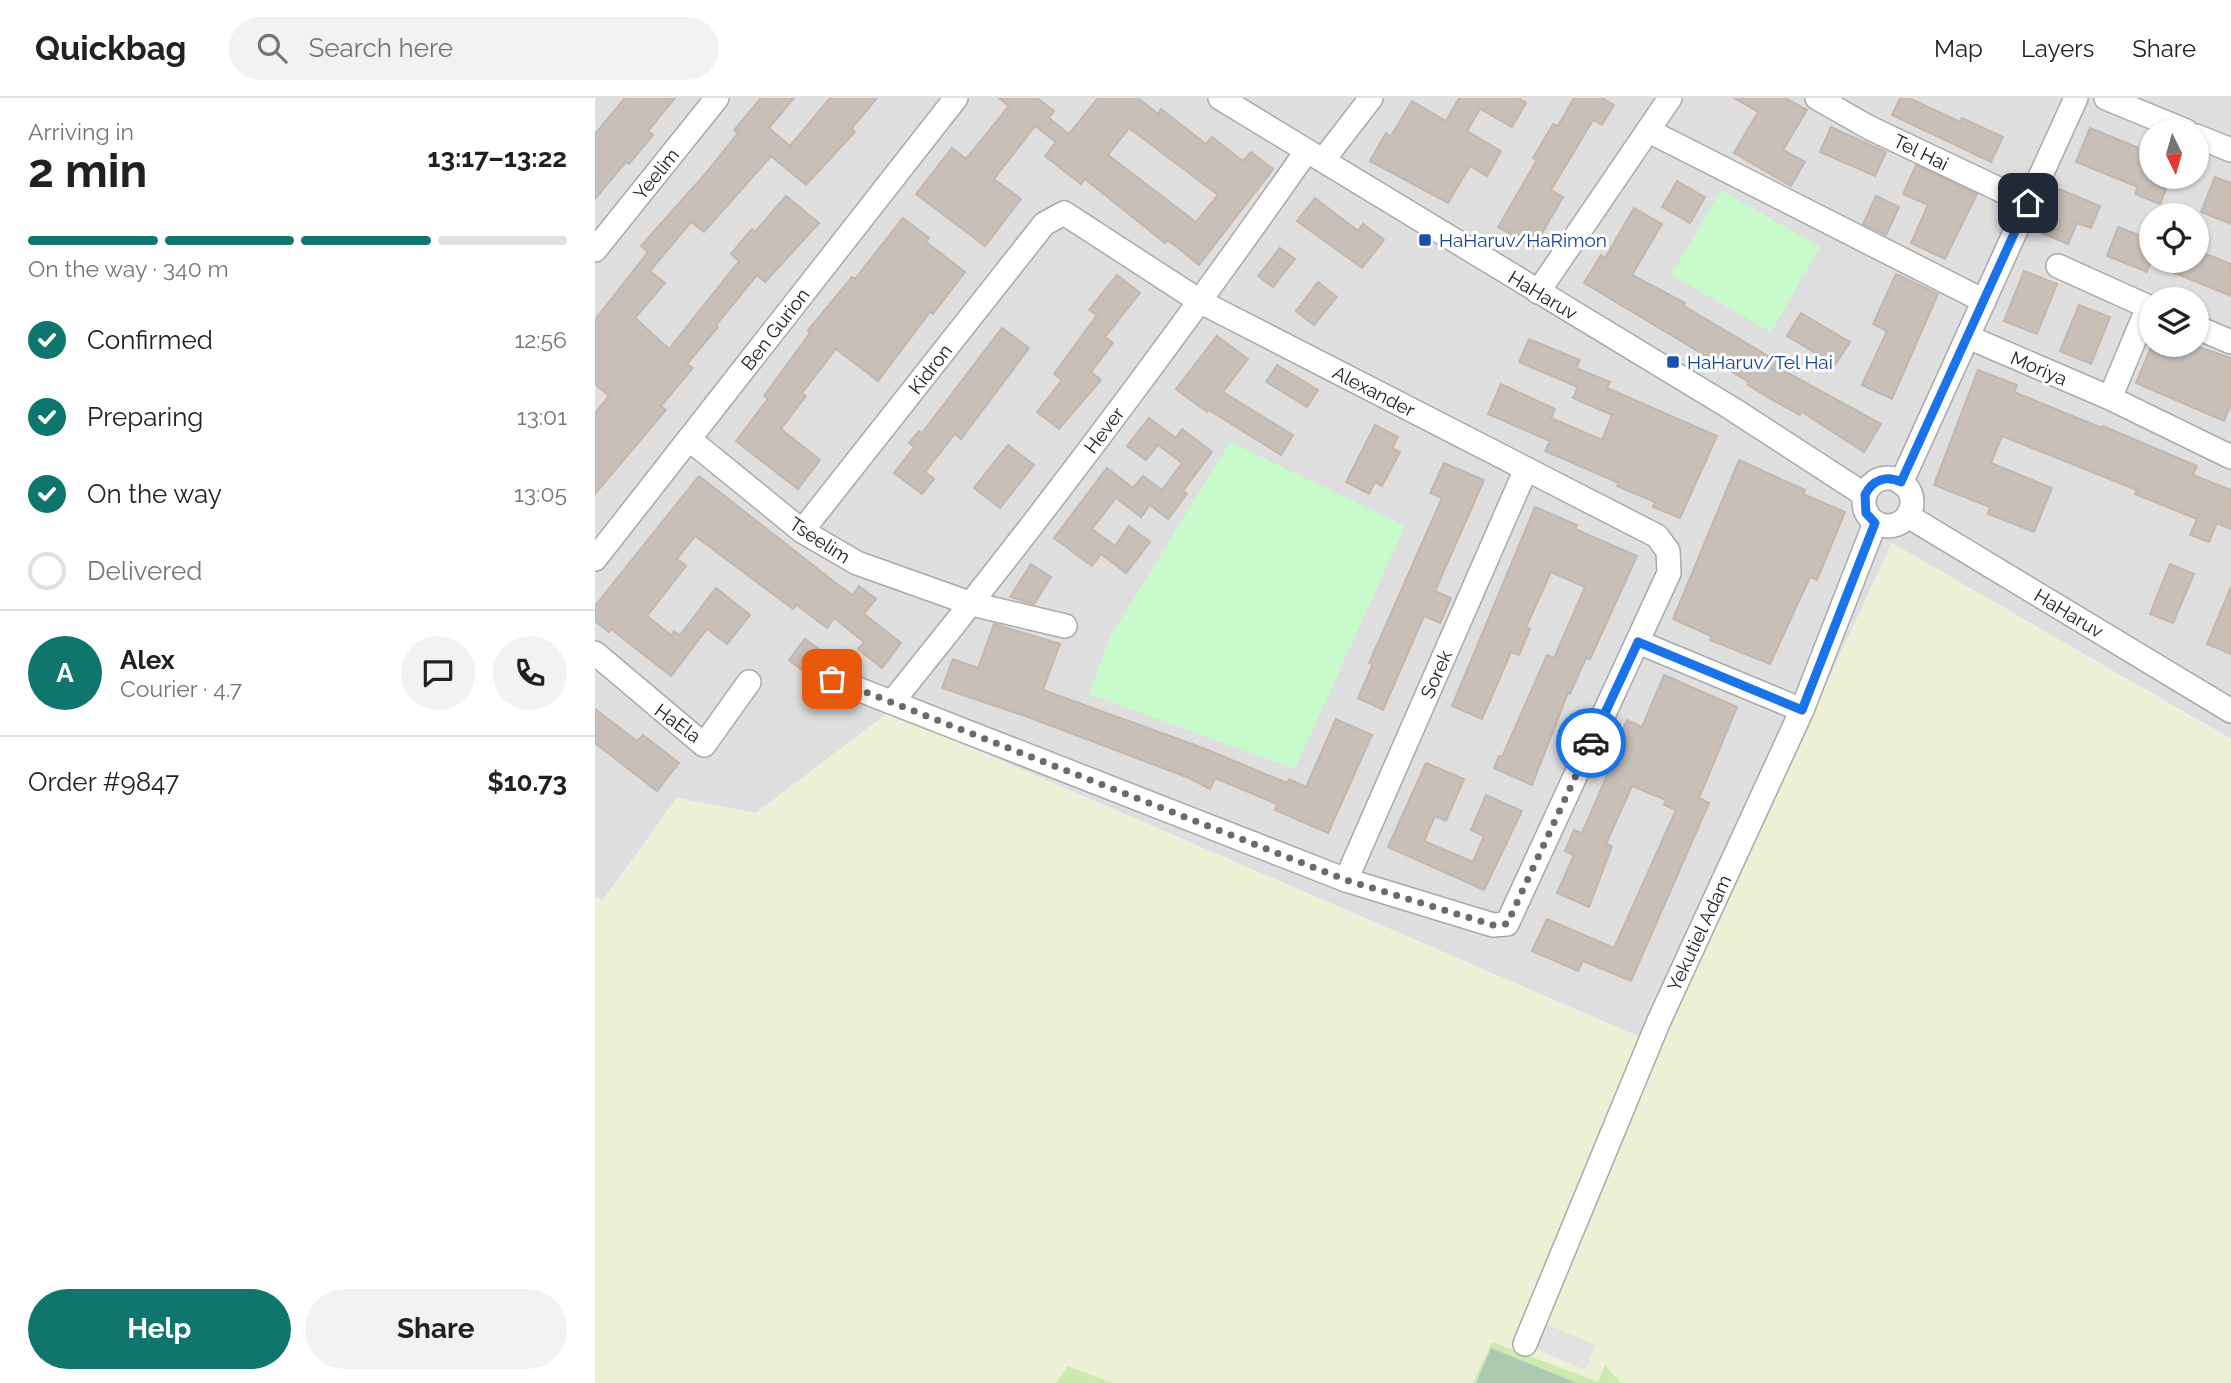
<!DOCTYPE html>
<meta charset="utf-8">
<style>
body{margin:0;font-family:Raleway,sans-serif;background:#f2f2f2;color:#202124;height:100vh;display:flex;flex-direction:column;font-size:26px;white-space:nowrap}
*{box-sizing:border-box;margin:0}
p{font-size:23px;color:#757577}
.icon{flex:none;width:38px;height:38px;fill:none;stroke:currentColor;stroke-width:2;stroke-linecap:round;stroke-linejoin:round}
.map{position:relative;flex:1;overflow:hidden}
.side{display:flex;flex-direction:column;background:#fff;width:595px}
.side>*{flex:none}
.needle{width:46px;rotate:175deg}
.buttons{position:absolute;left:1544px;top:21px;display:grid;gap:14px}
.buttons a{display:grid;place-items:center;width:70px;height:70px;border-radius:50%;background:#fff;box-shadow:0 2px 5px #0004;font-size:35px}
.pin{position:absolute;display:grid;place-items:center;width:60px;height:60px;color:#fff;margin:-30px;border-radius:14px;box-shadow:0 4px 10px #0006}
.courier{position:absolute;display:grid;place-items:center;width:70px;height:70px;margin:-35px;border:5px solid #1a73e8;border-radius:50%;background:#fff;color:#222;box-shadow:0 2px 9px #0007}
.headline em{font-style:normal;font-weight:700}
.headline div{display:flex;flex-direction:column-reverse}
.headline{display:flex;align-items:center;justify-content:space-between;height:119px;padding:0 28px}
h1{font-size:46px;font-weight:700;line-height:52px}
.bar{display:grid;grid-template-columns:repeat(4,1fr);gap:10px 7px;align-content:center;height:84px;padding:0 28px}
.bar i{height:9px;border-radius:5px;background:#e0e0e0}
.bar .selected{background:#0f766e}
.bar p{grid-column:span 4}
.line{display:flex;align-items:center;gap:18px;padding:0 28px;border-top:2px solid #e0e0e0}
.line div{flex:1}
.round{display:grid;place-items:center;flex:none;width:74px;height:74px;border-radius:37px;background:#f2f2f2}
ol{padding:0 28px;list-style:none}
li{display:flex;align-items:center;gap:21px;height:77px}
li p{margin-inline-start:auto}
li .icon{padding:7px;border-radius:50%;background:#0f766e;color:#fff;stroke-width:4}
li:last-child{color:#757577}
li i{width:38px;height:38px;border:4px solid #e0e0e0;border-radius:50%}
.cta{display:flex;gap:14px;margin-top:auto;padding:14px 28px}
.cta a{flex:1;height:80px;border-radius:42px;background:#0f766e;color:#fff;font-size:28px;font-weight:700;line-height:80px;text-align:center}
.cta a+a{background:#f2f2f2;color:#202124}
header{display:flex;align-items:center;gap:42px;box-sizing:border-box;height:98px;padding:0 35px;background:#fff;border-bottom:2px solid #e0e0e0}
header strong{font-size:33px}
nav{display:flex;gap:38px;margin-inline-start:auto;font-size:24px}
.search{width:490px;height:63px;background:#f2f2f2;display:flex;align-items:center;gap:18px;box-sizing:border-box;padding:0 24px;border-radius:38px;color:#757577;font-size:26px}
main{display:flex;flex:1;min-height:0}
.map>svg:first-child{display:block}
.residential{fill:#e0dfdf;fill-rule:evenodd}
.farmland{fill:#eef0d5}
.grass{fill:#cdebb0}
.cemetery{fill:#aacbaf}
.park{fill:#c8facc}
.parking{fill:#e2e2e2}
.building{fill:#c7bfb8;stroke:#c4b6ab;stroke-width:2;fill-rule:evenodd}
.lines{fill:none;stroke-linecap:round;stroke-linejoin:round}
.minor-casing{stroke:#a9a9a9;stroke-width:26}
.minor{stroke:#fff;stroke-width:23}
.done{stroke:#6b6a68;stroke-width:7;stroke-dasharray:0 12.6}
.route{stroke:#1a73e8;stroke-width:9}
.transit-dot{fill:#1a4fb4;stroke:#fff;stroke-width:2.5}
.labels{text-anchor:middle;stroke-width:6;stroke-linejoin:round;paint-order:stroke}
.street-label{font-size:19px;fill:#222;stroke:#fff}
.transit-label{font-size:19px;fill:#164399;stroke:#fff;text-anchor:start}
</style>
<header>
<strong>Quickbag</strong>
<div class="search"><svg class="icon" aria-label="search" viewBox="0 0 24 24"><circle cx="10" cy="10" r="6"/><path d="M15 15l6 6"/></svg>Search here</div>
<nav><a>Map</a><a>Layers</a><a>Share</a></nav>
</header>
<main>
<section class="side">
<div class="headline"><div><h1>2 min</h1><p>Arriving in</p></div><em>13:17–13:22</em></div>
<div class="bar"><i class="selected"></i><i class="selected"></i><i class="selected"></i><i></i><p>On the way · 340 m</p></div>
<ol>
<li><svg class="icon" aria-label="check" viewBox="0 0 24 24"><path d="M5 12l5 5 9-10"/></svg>Confirmed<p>12:56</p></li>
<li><svg class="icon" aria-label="check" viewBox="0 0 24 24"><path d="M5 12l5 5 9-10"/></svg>Preparing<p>13:01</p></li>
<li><svg class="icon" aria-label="check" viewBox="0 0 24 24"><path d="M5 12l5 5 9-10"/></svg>On the way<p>13:05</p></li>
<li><i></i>Delivered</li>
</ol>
<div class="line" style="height:126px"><b class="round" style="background:#0f766e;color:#fff">A</b><div><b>Alex</b><p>Courier · 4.7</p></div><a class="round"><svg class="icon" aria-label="chat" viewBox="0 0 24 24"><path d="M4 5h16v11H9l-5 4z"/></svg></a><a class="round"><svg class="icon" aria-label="phone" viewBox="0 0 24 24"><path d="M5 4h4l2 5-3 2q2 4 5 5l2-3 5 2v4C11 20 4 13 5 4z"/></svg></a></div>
<div class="line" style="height:91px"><div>Order #9847</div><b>$10.73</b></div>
<div class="cta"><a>Help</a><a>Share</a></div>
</section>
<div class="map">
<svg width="1636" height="1285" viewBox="0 0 1636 1285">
<rect width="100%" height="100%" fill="#f2efe9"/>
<path class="residential" d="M0,0H1636V641L1297,445L1063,947L294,614L161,715L82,700L7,803L0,798ZM1556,33H1601V79H1556ZM1556,117H1601V163H1556ZM1556,201H1601V247H1556Z"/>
<polygon class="farmland" points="1298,446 1636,643 1636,1285 0,1285 0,800 7,805 82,701 162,716 294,615 1063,948"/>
<g class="grass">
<polygon points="897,1244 1003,1284 1010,1267 1026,1285 878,1285"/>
<polygon points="473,1268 517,1285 461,1285"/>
</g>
<polygon class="cemetery" points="896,1250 982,1285 881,1285"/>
<g class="park">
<polygon points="1126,92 1225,149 1176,234 1076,177"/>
<polygon points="635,344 810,428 700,671 494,596 515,539"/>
</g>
<polygon class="parking" points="932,1218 1001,1247 990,1272 921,1242"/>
<g class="building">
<polygon points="30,0 80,0 53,33 58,37 34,66 31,64 0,101 0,36"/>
<polygon points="166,0 199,0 174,30 195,48 235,0 282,0 256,31 260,34 211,87 176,58 109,134 96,124 55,173 70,185 40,220 74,251 144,163 136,156 157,131 160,134 191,98 224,125 170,184 162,177 121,227 123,229 92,266 98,270 66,308 71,312 0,396 0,315 14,298 0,286 0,222 53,154 46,148 111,75 143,35 139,32"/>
<path d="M404,0H442L459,13L454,20L474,36L503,0H543L563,16L566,11L611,46L617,39L648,63L656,54L678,71L604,167L573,142L570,145L490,81L486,86L450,58L461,44L440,28L399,81L426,101L390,148L321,96L357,50L371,61L414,8ZM534,30L623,97L601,124L513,57Z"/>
<polygon points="864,0 923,0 931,5 917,29 885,11 872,33 906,53 892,78 875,68 853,105 775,63 791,35 796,38 817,3 851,23"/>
<polygon points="979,0 1007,0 1019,7 1007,27 998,22 956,92 968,99 939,149 903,129 942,62 938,60 958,26 963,28"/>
<polygon points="1139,0 1190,0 1212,12 1188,52 1210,64 1196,88 1139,55 1163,14"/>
<polygon points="1305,0 1314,0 1365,24 1367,20 1408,39 1396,64 1297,17"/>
<polygon points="1236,29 1291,54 1280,78 1225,54"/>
<polygon points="1495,30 1556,55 1556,79 1576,79 1565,106 1540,96 1543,89 1481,64"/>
<polygon points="1321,67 1382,96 1350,161 1316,145 1333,107 1308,96"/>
<polygon points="1620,79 1636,85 1636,126 1606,114"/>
<polygon points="1082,83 1110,99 1095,125 1067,109"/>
<polygon points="1464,91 1505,108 1496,130 1482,125 1473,146 1446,135"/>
<polygon points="1281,98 1304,109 1291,137 1268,126"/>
<polygon points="720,100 763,133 768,126 789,142 767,170 702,123"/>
<polygon points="1039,110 1067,126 1037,177 1090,205 1089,208 1193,270 1191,274 1286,326 1269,354 1207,314 1205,317 1174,300 1153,287 1154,284 989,185 1006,157 1010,160"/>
<polygon points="308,120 334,140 331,144 370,174 338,216 335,214 283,283 241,251 207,295 211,298 186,331 225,362 203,391 141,343 173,301 169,298 215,235 213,232 257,179 260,181"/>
<polygon points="1523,129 1556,142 1556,163 1601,163 1601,152 1636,166 1636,198 1555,165 1552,174 1512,158"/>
<polygon points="685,150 700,161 678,189 663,178"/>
<polygon points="1429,173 1462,186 1442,236 1409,223"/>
<polygon points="1301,176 1343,196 1297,301 1267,287 1292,233 1278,226"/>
<polygon points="522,177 545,195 510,239 518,245 496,274 506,282 464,331 442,314 467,282 459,276 502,217 494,212"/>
<polygon points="723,184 742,199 719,227 701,213"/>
<polygon points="1484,207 1515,219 1496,266 1465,253"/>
<polygon points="1206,215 1255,244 1240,267 1192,238"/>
<polygon points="407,230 434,250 366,341 360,336 330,374 339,381 327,396 299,375 319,349 314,345 324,333 327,335"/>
<polygon points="622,238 653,261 628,294 698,337 686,357 614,312 612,314 581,291"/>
<polygon points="934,241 985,262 981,270 1015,284 1012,290 1122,338 1085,420 1058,409 1060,404 1022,388 1024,385 950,353 955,343 893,316 906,286 960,311 956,320 1007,342 1017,317 978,300 983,289 924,264"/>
<polygon points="1557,247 1598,247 1636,260 1636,306 1629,323 1541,285"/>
<polygon points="682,267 723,292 712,309 671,284"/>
<polygon points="1383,272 1422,287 1419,294 1507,330 1508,328 1602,368 1598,377 1636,392 1636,431 1622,425 1614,444 1595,437 1602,421 1540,396 1542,392 1407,338 1396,365 1457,390 1439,434 1393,416 1395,409 1339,387"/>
<polygon points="554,320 581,340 587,331 617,354 588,393 592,396 573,421 555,407 546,419 521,400 497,431 520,448 534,428 555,444 531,475 506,456 497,468 459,440 512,370 538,390 548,378 567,392 587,365 563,347 551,362 532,348"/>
<polygon points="780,327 803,339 797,350 805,354 787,388 780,384 774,396 751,384"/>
<polygon points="413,347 439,367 405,410 379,390"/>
<polygon points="1144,362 1210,392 1208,396 1250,414 1222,482 1215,479 1175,566 1115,542 1116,538 1078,521"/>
<polygon points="849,365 889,382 840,493 856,500 845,525 829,518 788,612 763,600 778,566 774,565 847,400 835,395"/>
<polygon points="104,378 242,486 258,497 264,488 281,501 269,516 306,545 287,570 263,551 269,544 239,520 232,530 202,507 198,511 100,438 82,461 91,468 52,518 76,537 79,533 85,537 121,490 155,517 132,546 112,531 76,578 16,531 14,534 0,523 0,508"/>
<polygon points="940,409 982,427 980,431 1042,458 995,561 991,560 975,596 973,595 937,687 899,670 904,658 907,659 952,557 959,560 990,489 956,474 931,529 935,531 924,557 916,554 887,621 857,608"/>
<polygon points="436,466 456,479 439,506 415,499"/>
<polygon points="1575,466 1599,476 1578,525 1555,516"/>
<polygon points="1636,489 1636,556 1612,546"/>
<polygon points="399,526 465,546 448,592 608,650 692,685 694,681 711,689 741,621 777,637 733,735 680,712 682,706 620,680 615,691 594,680 433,619 347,590 358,561 383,570"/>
<polygon points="210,541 228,554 211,575 194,562"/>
<polygon points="1069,577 1142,609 1104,700 1114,705 1036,883 988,863 983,873 937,853 952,821 1019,850 1081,712 1069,707 1071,702 1037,688 1011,746 1017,748 994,809 962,795 979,757 970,753 979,732 987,735 1027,643 1024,641 1032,622 1047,629"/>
<polygon points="0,611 42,643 48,637 84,665 62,693 0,645"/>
<polygon points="831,665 869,681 851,723 840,718 829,743 878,764 889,738 876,732 891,697 927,713 889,792 793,749"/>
</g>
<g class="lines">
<g class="minor-casing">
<g id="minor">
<polyline points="625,0 1136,310 1270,397"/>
<polyline points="1222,0 1275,30 1433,105"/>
<polyline points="1511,0 1591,33"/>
<polyline points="1054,33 1389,203"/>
<polyline points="1601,38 1636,52"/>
<polyline points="729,61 776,0"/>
<polyline points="0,152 122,0"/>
<polyline points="1463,168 1556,210"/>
<polyline points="943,194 1075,0"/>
<polyline points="1601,229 1636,244"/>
<polyline points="1373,239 1515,300 1636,359"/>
<polyline points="1515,300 1553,209"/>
<polyline points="94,341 207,433 262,465 377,506 470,528"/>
<circle cx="1293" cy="404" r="24"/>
<polyline points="1306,385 1481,0"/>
<polyline points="1313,418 1636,613"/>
<polyline points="207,433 449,126 469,115 606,204 1062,438 1073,453 1074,475 912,826 898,827 751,782 237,581"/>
<polyline points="0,461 361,0"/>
<polyline points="1043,544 1207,612"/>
<polyline points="0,555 109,647 154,584"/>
<path d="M298,603C442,425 580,241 711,54"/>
<polyline points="751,782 931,371"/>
<polyline points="930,1246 1063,925 1207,612 1280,425"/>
</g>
</g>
<use href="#minor" class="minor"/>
</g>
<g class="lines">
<polyline class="done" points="237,581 751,782 898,827 912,826 996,645"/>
<path class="route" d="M996,645L1043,544L1207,612L1280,425L1271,415L1270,397C1277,382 1291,377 1306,384L1433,105"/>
</g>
<g class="transit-dot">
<rect x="823" y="135" width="14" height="14" rx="3.5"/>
<rect x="1071" y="257" width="14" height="14" rx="3.5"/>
</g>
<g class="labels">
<g class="street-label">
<text transform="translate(1326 54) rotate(26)" y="7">Tel Hai</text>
<text transform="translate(61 76) rotate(-51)" y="7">Yeelim</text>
<text transform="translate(948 197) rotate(31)" y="7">HaHaruv</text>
<text transform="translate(180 231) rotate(-52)" y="7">Ben Gurion</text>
<text transform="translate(1444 270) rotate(23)" y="7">Moriya</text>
<text transform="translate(335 271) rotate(-52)" y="7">Kidron</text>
<text transform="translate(779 293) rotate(27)" y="7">Alexander</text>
<text transform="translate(509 332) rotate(-53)" y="7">Hever</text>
<text transform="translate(225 442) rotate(33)" y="7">Tseelim</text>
<text transform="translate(1474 515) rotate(31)" y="7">HaHaruv</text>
<text transform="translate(841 576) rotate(-66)" y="7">Sorek</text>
<text transform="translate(83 625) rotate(36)" y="7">HaEla</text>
<text transform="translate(1104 835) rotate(-65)" y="7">Yekutiel Adam</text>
</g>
<g class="transit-label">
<text x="844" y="149">HaHaruv/HaRimon</text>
<text x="1092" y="271">HaHaruv/Tel Hai</text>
</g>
</g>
</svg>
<div class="buttons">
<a><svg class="needle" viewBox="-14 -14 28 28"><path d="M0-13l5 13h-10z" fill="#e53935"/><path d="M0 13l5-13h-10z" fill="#757577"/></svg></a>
<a><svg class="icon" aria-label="locate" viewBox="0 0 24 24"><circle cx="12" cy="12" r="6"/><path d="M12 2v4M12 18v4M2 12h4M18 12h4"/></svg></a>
<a><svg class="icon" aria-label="layers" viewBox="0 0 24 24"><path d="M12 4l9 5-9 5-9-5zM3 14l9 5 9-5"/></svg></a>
</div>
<div class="pin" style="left:237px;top:581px;background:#ea580c"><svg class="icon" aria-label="bag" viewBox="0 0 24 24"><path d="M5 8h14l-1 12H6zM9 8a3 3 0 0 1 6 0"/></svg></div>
<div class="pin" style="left:1433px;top:105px;background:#1f2937"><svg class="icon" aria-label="home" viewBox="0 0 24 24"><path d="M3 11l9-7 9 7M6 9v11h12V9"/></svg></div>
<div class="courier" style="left:996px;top:645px"><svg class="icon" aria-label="car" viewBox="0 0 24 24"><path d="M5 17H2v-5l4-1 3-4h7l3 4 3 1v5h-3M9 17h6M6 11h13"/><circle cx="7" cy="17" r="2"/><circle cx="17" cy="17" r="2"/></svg></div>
</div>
</main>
